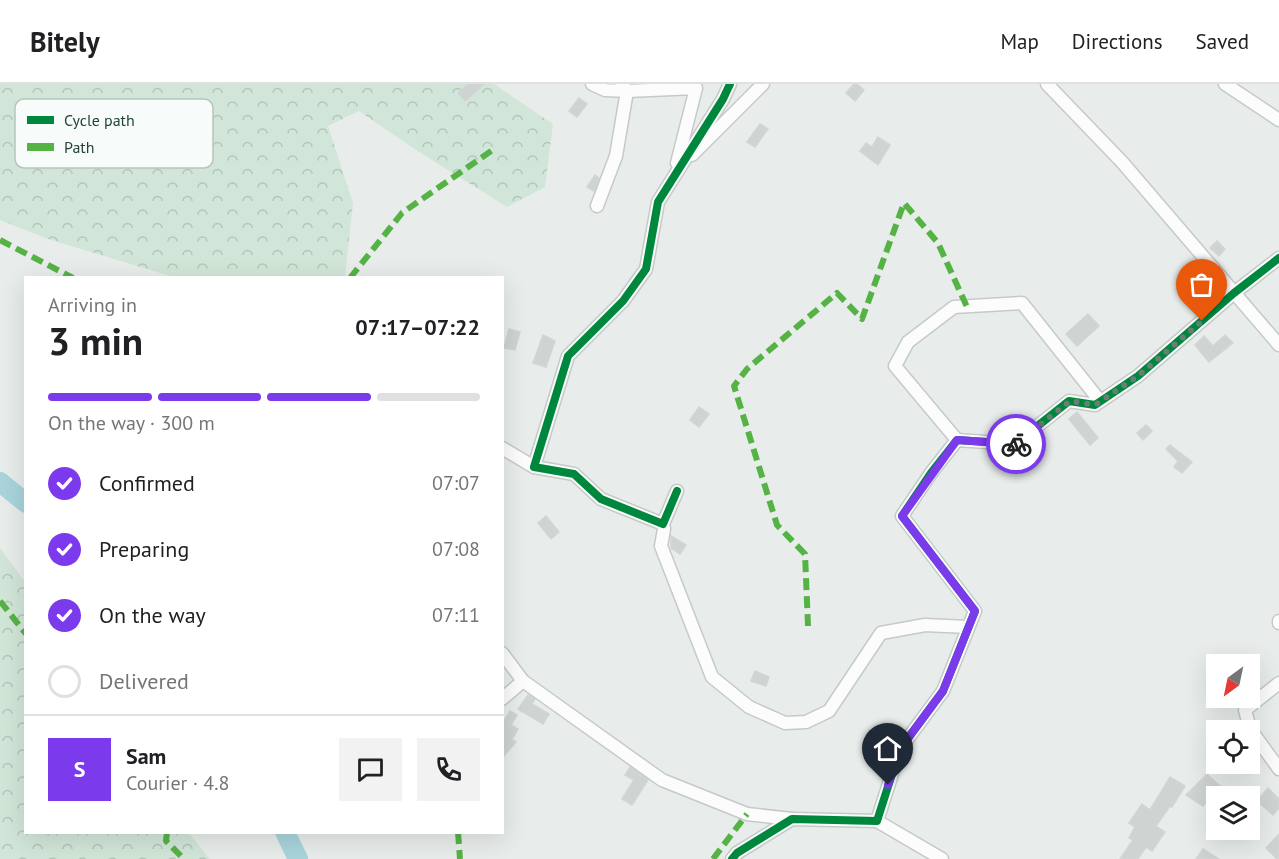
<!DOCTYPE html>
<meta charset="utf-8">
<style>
body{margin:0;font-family:"PT Sans",sans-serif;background:#f2f2f2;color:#202124;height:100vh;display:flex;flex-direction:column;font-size:22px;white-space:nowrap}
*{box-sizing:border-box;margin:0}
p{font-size:20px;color:#757577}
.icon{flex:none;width:33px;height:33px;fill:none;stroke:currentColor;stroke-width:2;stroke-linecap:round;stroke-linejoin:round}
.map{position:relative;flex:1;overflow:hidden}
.panel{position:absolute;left:24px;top:192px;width:480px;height:558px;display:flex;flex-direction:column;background:#fff;border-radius:0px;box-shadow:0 6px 24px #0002}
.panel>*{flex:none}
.needle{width:39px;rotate:213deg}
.controls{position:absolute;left:1206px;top:570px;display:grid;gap:12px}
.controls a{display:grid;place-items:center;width:54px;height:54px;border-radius:0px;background:#fff;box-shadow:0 6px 24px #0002;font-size:30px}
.pin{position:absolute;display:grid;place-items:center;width:51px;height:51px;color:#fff;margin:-62px -26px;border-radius:50% 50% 50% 0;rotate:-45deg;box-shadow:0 0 6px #0007}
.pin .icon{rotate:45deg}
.courier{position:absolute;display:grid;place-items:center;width:60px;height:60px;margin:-30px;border:4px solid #7c3aed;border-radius:50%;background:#fff;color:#222;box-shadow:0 2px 8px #0007}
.head em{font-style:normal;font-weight:800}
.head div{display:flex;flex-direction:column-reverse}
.head{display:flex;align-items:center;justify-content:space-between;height:102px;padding:0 24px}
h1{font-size:39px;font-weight:800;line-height:45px}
.bar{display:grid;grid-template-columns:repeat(4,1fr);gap:9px 6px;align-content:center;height:72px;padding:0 24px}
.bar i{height:8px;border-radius:4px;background:#e0e0e0}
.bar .active{background:#7c3aed}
.bar p{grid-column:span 4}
.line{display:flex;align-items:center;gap:15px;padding:0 24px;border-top:2px solid #e0e0e0}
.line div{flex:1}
.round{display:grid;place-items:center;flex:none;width:63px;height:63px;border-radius:0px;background:#f2f2f2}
ol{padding:0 24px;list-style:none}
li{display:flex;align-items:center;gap:18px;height:66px}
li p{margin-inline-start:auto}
li .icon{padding:6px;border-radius:50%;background:#7c3aed;color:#fff;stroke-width:4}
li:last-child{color:#757577}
li i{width:33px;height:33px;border:3px solid #e0e0e0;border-radius:50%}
header{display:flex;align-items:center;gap:36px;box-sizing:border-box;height:84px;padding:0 30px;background:#fff;border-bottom:2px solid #e0e0e0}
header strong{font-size:28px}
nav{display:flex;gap:33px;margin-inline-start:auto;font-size:21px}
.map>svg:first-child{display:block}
.forest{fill:url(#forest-crowns)}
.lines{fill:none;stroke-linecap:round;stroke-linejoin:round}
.river{stroke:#a9d4db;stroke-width:20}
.building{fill:#cfd4d2;stroke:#d1d6d4;stroke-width:1.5}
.minor-casing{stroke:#c5cac8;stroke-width:15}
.minor{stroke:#fcfcfc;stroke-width:12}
.quiet{stroke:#55b346;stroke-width:6;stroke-dasharray:12 6;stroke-linecap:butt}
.cycleway-casing{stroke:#f7fbf9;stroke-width:11}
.cycleway{stroke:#00873e;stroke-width:8}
.done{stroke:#697e78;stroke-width:6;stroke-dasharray:0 10.8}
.route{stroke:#7c3aed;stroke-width:8}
.key{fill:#f7fbf9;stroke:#b8c4c0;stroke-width:1.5}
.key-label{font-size:16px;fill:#24423a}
</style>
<header>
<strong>Bitely</strong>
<nav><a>Map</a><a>Directions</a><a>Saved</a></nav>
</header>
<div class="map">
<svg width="1279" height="775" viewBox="0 0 1279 775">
<defs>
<pattern id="forest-crowns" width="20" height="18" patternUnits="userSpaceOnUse" patternTransform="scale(1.5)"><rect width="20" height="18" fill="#d1e6d8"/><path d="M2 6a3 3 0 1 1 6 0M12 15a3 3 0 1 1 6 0" fill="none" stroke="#b3c6ba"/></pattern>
</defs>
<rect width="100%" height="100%" fill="#e8edeb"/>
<g class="forest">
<polygon points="0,0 494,0 553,40 545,103 507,123 419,68 359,27 328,42 353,119 345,193 173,193 48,155 0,136"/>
<polygon points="0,464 25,498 26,748 189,749 210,775 0,775"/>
</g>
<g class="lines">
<g class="river">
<polyline points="0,398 26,419"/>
<polyline points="285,748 298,775"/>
</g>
</g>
<g class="building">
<polygon points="468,0 484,0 465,17 458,9"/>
<polygon points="854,0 857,0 864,6 855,17 846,9"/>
<polygon points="579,14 587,20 577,33 569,27"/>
<polygon points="760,40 768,45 755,63 747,58"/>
<polygon points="878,53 890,61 878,81 860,67 866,59 872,63"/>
<polygon points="595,91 599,94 594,107 587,103"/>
<polygon points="1217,157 1225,165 1219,172 1210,164"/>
<polygon points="1088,230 1099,242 1077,262 1066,250"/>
<polygon points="509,245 520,248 515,266 504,264"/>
<polygon points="543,251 555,257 546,283 533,279"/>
<polygon points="1225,251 1233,259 1209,278 1195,261 1204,252 1213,262"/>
<polygon points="699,323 709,330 699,343 690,336"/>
<polygon points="1077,328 1098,354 1090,361 1069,335"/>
<polygon points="1146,341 1152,347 1143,356 1137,349"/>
<polygon points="1170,361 1192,378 1182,389 1174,383 1178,377 1166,365"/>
<polygon points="546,432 559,448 551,455 538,439"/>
<polygon points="671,452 686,461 680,470 671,464"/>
<polygon points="755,587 769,593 766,602 751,597"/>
<polygon points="528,611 535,615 532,620 549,630 543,640 518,625"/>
<polygon points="510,627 517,631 511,641 518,645 512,655 516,658 502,674 502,636 504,637"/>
<polygon points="630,683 648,696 632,721 622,715 634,696 625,691"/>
<polygon points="1207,690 1220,702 1203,722 1186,711"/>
<polygon points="1170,693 1185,702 1172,723 1170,722 1156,742 1165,748 1152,767 1146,763 1138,775 1120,775 1133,756 1129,754 1135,743 1129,739 1142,720 1150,726"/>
<polygon points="1268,704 1279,715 1279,724 1273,731 1257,717"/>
<polygon points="1279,750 1279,775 1277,775 1266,764"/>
<polygon points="1203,765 1219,775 1196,775"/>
</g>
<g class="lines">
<g class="minor-casing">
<g id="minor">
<polyline points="592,0 605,6 627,7 616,72 597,122"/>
<polyline points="622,0 627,7 696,4 677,79"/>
<polyline points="1047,0 1122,78 1279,261"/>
<polyline points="1225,0 1279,36"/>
<polyline points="692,71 763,0"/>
<polyline points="957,356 895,282 908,258 954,223 1022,219 1100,317"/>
<polyline points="502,364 534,383"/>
<polyline points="677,407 663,440 601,415 574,390 534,383 568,272 623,217 646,185 658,118 723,15 730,0"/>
<polyline points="663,440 664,445 661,462 712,593 749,623 785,639 806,638 829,627 881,549 925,541 968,543"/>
<polyline points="1279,537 1279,539"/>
<polyline points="502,569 523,597 502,615"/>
<polyline points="523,597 662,696 747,730 792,735"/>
<polyline points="1279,599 1245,626 1250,645 1279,685"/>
<polyline points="877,737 942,775"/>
<polyline points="732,775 737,769 792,735 877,737 900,665 943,607 975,527 902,432 931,389 957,356 1015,360 1069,317 1095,321 1138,292 1234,209 1279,174"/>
</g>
</g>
<use href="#minor" class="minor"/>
<g class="quiet">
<polyline points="0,156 73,194"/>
<polyline points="350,194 402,129 494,65"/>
<polyline points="0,517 26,550"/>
<polyline points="808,542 805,470 777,441 734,302 747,285 837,209 862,235 904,119 938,159 967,223"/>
<polyline points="167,748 166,757 184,775"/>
<polyline points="458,748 460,775"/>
<polyline points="713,775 747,730"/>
</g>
<g class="cycleway-casing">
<g id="cycleway">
<polyline points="677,407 663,440 601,415 574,390 534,383 568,272 623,217 646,185 658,118 723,15 730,0"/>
<polyline points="732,775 737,769 792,735 877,737 900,665 943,607 975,527 902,432 931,389 957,356 1015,360 1069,317 1095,321 1138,292 1234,209 1279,174"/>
</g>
</g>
<use href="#cycleway" class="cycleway"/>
</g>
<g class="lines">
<polyline class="done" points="1016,360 1070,317 1095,321 1138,292 1202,237"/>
<polyline class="route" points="888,701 900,665 943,607 975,527 902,432 957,356 1016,360"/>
</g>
<rect x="15" y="15" width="198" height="69" rx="9" class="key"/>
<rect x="27" y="32" width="27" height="8" fill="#00873e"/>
<rect x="27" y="59" width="27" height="8" fill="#55b346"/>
<g class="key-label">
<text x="64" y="42">Cycle path</text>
<text x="64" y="69">Path</text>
</g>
</svg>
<div class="controls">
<a><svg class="needle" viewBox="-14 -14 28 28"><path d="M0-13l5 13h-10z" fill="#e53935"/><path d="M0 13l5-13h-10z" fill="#757577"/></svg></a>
<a><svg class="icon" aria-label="locate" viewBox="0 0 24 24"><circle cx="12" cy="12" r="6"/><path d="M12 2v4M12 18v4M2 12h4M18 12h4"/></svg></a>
<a><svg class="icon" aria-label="layers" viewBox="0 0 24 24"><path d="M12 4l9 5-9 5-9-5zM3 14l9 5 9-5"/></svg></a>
</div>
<div class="pin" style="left:1202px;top:237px;background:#ea580c"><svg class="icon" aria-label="bag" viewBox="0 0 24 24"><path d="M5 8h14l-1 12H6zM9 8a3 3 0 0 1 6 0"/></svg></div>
<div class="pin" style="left:888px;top:701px;background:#1f2937"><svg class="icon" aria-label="home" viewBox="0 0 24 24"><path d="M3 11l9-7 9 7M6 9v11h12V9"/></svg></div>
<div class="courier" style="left:1016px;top:360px"><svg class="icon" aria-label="bike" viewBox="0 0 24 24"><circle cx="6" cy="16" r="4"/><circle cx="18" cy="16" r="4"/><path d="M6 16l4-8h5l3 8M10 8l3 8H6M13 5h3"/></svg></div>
<section class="panel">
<div class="head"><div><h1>3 min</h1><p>Arriving in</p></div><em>07:17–07:22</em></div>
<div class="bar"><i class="active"></i><i class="active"></i><i class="active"></i><i></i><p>On the way · 300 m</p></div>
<ol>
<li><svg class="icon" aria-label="check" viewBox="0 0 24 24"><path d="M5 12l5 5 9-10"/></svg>Confirmed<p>07:07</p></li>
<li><svg class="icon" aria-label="check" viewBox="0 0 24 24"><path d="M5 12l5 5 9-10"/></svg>Preparing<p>07:08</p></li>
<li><svg class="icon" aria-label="check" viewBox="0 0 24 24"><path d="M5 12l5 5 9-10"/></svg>On the way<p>07:11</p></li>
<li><i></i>Delivered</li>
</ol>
<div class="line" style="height:108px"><b class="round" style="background:#7c3aed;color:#fff">S</b><div><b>Sam</b><p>Courier · 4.8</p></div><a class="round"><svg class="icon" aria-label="chat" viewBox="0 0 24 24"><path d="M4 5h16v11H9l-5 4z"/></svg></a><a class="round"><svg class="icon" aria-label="phone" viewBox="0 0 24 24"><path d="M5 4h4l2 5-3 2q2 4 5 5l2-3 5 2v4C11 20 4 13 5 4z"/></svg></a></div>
</section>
</div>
